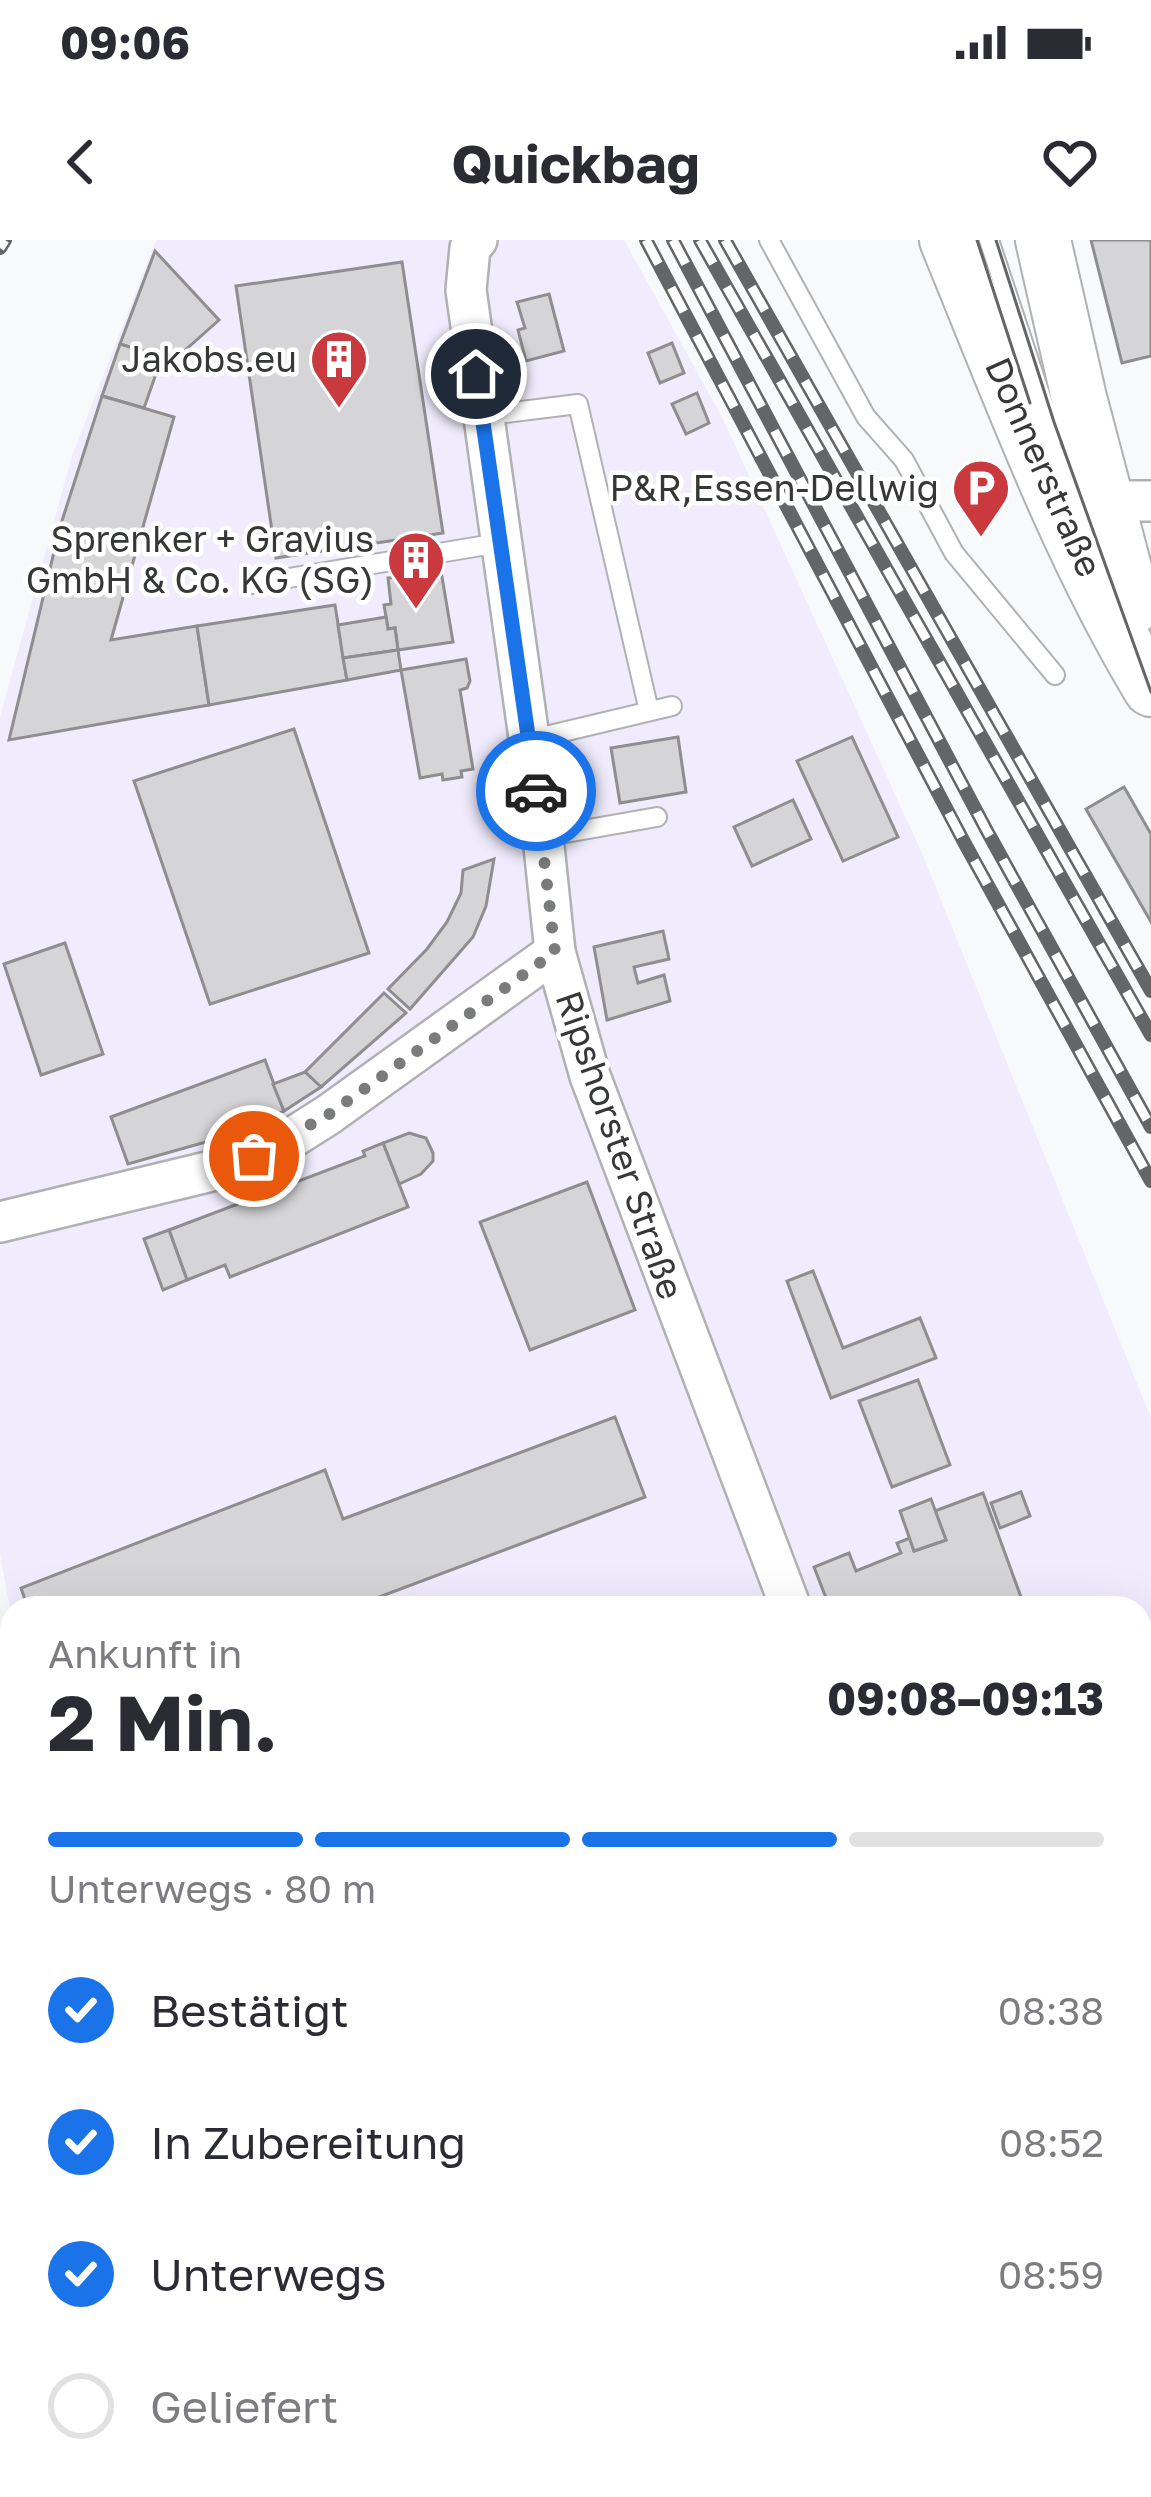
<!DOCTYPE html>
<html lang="de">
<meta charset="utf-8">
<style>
body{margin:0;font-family:"Golos Text",sans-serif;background:#f2f2f3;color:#2b2b33;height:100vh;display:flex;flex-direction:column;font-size:45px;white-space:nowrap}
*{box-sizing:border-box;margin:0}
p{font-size:39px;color:#7c7c81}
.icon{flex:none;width:66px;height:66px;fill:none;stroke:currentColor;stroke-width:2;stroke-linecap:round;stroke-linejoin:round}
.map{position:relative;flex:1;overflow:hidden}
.details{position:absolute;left:0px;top:1356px;width:1152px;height:903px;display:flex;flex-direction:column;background:#fff;border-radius:36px 36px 0 0;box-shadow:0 12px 48px #0002}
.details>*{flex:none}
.pin{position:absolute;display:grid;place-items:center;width:102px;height:102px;color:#fff;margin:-51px;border:6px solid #fff;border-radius:50%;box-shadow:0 3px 12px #0007}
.courier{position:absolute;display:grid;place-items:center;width:120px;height:120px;margin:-60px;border:9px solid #1a73e8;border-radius:50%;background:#fff;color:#222;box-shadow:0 3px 15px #0007}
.head em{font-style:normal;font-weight:700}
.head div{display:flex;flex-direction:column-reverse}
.head{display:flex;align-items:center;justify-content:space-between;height:204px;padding:0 48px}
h1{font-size:78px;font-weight:700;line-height:90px}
.bar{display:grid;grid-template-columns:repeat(4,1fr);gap:18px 12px;align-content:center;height:144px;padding:0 48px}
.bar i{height:15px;border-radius:9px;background:#e1e1e2}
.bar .active{background:#1a73e8}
.bar p{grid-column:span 4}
ol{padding:0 48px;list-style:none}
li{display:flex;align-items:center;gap:36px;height:132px}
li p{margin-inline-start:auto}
li .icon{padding:12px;border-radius:50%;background:#1a73e8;color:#fff;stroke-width:4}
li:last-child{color:#7c7c81}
li i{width:66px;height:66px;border:6px solid #e1e1e2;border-radius:50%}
.status{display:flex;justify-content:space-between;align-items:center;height:84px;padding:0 60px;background:#fff;direction:ltr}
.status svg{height:33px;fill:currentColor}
header{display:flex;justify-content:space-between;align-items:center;height:156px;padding:0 48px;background:#fff;font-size:54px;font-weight:700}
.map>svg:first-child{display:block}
.commercial{fill:#f0ecfd}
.building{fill:#d5d4d6;stroke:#8e8e8f;stroke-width:3}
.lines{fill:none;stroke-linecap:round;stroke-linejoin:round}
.service-casing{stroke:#b0b1b2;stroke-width:22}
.minor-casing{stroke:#b0b1b2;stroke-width:44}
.secondary-casing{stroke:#b0b1b2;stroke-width:58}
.service{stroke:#fff;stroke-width:18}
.minor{stroke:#fff;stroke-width:39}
.secondary{stroke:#fff;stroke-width:54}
.tram{stroke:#646566;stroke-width:3}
.rail-casing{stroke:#646566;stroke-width:14}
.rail{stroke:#fff;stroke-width:9;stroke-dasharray:27;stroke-linecap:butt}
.done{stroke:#7a7b7b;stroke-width:12;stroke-dasharray:0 21.6}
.route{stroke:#1a73e8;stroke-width:15}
.labels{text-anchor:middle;stroke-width:9;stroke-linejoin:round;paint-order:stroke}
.poi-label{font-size:36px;fill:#363737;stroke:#fff;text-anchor:end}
.street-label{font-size:36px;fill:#363737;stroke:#fff}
</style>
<div class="status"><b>09:06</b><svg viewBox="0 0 49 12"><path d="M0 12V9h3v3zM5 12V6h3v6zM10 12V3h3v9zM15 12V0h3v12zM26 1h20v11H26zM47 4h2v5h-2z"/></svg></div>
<header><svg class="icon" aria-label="back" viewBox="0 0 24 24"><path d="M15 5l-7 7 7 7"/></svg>Quickbag<svg class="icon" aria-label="heart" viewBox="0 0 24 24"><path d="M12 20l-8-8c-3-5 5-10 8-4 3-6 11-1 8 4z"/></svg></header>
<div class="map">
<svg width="1151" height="2257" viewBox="0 0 1151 2257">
<rect width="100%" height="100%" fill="#f7f9fa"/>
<g class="commercial">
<polygon points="156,0 624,0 723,179 921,611 1151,1178 1151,1671 1140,1676 1140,1368 12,1368 12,1378 0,1315 0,477 72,216"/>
<polygon points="1140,2232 1151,2257 367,2257 362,2247 1140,2247"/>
</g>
<g class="building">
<polygon points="1091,0 1151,0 1151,116 1122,123"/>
<polygon points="155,11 219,80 174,120 120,104"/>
<polygon points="402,22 443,293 276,318 236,46"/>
<polygon points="549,54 564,111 526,121 518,90 525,88 517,62"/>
<polygon points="672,103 684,133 660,143 648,113"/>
<polygon points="120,104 162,117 144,168 102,156"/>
<polygon points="697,153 709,183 686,194 672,164"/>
<polygon points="102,156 174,177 111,400 197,386 209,465 9,500 60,287"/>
<polygon points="441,331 453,402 398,410 395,388 388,389 384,365 391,364 388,338"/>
<polygon points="335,365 347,440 209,465 197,386"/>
<polygon points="386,377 388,389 395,388 398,410 343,418 338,385"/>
<polygon points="398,410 401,430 347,440 343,418"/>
<polygon points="466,419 470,441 467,448 460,450 473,529 461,531 462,537 443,540 442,534 420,538 401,430"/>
<polygon points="294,489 369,713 210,764 134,541"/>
<polygon points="678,497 686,552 620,563 611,508"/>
<polygon points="852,497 898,597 843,621 797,521"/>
<polygon points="1124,547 1151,594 1151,682 1086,569"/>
<polygon points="793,560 811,599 752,626 734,587"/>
<polygon points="494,619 486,666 473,697 410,769 388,749 427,709 447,682 461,653 463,630"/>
<polygon points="663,691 669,719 634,727 638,743 664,735 670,761 607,780 594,707"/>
<polygon points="65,703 103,814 41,835 4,724"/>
<polygon points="384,753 406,773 321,847 305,832"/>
<polygon points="265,820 284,871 227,896 128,924 111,877"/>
<polygon points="305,832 321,847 284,871 273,844"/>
<polygon points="409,893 426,898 433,913 433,921 421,934 399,944 383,903"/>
<polygon points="383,903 408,967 230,1037 225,1025 187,1040 169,990 365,916 363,911"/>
<polygon points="587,942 635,1070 530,1110 480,982"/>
<polygon points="169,990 187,1040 163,1050 144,999"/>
<polygon points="813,1031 843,1108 920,1078 936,1118 831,1158 787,1041"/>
<polygon points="918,1140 950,1225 892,1247 859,1161"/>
<polygon points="615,1177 645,1257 350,1368 28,1368 21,1348 325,1230 343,1279"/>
<polygon points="1021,1252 1030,1276 1000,1288 991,1263"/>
<polygon points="983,1253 1025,1368 830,1368 814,1327 849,1313 856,1331 901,1313 897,1303 910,1298 914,1311 946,1300 935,1271"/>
<polygon points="931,1259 946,1300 914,1311 900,1271"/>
<polygon points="370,2247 384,2247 390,2257 376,2257"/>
<polygon points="489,2247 518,2247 496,2257 467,2257"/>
<polygon points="791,2247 814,2247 819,2257 770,2257"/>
</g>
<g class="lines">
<g class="service-casing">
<g id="service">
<polyline points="769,0 866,177 904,220 954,313 1055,435"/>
<polyline points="989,0 1054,196"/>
<polyline points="481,176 578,164 649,471"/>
<polyline points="253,344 499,303"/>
<polyline points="529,500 672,466"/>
<polyline points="543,597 657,577"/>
<polyline points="581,2247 585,2257"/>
</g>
</g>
<g class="minor-casing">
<g id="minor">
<polyline points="477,0 470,8 466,50 543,597 555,712 590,836 791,1368"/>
<polyline points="1084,261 1151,261"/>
<polyline points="0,982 228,927 279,906 328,875 555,712"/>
<polyline points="1140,2213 1151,2236"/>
<polyline points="637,2247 643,2257"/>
<polyline points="539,2257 560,2247"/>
</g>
</g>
<g class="secondary-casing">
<g id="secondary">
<path d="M947,0C1009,150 1067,310 1151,449"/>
<polyline points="1043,0 1079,158 1134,366"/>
</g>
</g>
<use href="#service" class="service"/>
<use href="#minor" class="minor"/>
<use href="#secondary" class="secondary"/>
<g class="tram">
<polyline points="977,0 1030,163"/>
<polyline points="996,0 1054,182 1151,452"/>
</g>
<g class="rail-casing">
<g id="rail">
<polyline points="646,0 964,602 1151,941"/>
<polyline points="673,0 987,591 1151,887"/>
<polyline points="700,0 1151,795"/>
<polyline points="725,0 1151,751"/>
<polyline points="0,8 5,0"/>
<polyline points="0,1937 12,1967"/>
<polyline points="0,1996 12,2022"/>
<polyline points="119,2247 124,2257"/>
<polyline points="143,2247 149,2257"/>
</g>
</g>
<use href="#rail" class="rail"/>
</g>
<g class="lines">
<polyline class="done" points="254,916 328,875 555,712 536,551"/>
<polyline class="route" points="476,134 536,551"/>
</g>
<defs>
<g id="building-pin" transform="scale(3)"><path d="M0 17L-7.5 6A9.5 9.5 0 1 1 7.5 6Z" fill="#c9393e" stroke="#fff"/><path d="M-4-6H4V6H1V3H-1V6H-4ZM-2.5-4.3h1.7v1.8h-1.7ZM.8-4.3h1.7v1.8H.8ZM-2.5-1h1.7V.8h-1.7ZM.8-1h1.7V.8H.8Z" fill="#fff"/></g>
<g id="parking-pin" transform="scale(3)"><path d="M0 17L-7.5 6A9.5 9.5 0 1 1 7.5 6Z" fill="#c9393e" stroke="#fff"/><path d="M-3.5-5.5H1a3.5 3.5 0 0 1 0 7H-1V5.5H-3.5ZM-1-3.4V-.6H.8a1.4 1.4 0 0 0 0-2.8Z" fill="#fff"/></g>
</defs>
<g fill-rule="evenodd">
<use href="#building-pin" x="339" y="119"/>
<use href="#parking-pin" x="981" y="248"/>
<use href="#building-pin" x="416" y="320"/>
</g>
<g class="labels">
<g class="poi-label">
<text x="297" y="132">Jakobs.eu</text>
<text x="939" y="261">P&amp;R,Essen-Dellwig</text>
<text x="374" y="312">Sprenker + Gravius<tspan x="374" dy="41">GmbH &amp; Co. KG (SG)</tspan></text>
</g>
<g class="street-label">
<text transform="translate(1044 227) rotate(66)" y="13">Donnerstraße</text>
<text transform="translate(620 905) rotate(71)" y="13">Ripshorster Straße</text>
</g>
</g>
</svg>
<div class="pin" style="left:254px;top:916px;background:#ea580c"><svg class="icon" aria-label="bag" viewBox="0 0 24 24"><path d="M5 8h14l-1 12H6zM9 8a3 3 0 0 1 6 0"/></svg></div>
<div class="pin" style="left:476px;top:134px;background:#1f2937"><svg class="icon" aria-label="home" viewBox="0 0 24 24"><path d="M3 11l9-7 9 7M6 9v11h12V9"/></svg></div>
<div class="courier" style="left:536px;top:551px"><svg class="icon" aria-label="car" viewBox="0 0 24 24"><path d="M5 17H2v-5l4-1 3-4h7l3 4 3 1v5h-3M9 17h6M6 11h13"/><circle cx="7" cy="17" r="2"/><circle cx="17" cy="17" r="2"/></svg></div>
<section class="details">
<div class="head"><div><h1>2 Min.</h1><p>Ankunft in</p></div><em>09:08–09:13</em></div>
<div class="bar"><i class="active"></i><i class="active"></i><i class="active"></i><i></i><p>Unterwegs · 80 m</p></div>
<ol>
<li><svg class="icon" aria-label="check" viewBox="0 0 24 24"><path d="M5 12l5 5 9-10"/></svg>Bestätigt<p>08:38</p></li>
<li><svg class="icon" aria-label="check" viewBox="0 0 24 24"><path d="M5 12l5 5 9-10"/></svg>In Zubereitung<p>08:52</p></li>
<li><svg class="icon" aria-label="check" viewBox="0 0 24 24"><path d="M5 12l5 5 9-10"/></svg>Unterwegs<p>08:59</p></li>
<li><i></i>Geliefert</li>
</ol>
</section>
</div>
